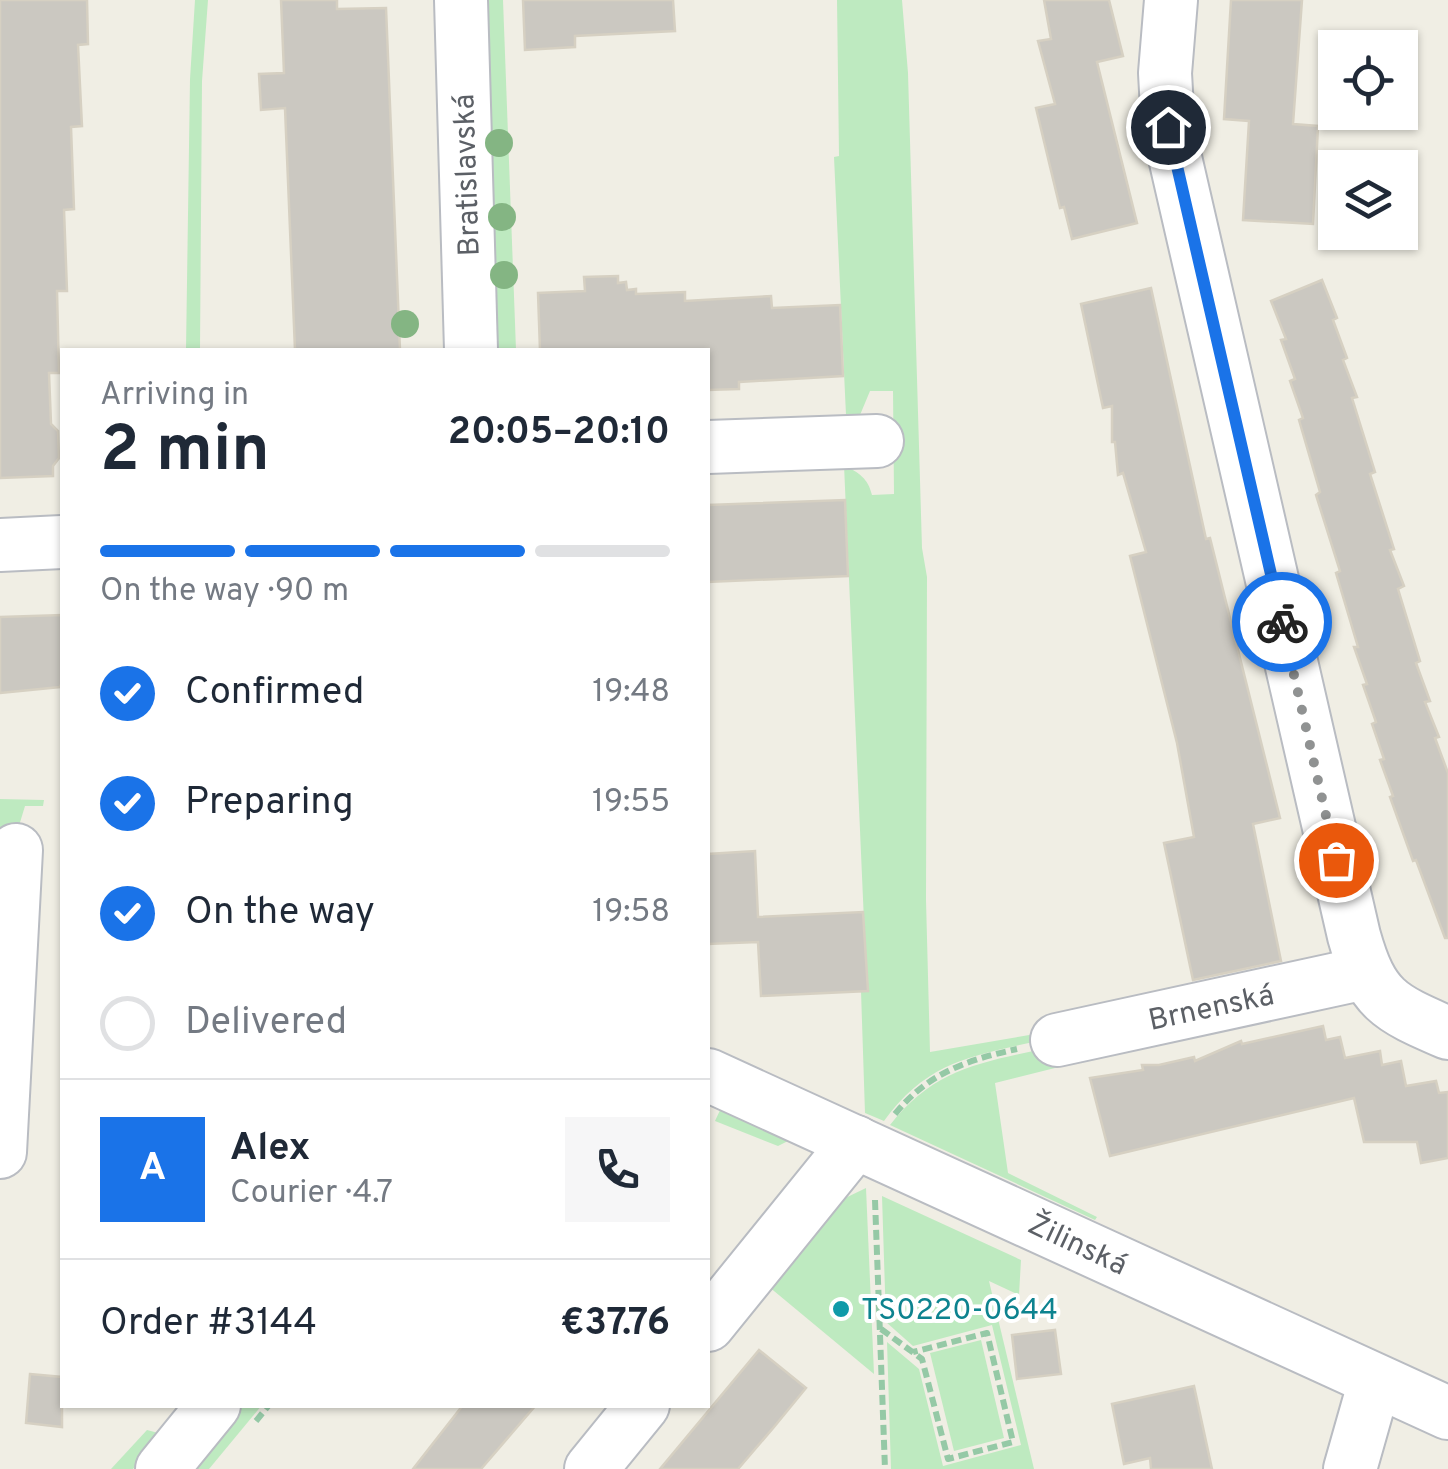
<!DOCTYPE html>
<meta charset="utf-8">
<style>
body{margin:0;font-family:Overpass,sans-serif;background:#f6f6f7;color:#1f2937;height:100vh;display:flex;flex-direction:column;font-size:38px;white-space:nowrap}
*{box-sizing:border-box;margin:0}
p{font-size:32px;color:#747a83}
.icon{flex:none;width:55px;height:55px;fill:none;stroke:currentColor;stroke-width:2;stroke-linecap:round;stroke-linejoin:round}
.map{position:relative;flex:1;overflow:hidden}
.drawer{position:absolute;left:60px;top:348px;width:650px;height:1060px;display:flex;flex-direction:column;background:#fff;border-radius:0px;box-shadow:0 2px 8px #0004}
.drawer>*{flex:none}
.controls{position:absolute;left:1318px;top:30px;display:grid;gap:20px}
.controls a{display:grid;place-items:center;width:100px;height:100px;border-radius:0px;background:#fff;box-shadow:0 2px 8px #0004;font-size:50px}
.pin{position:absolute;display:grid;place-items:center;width:85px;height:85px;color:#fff;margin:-42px;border:5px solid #fff;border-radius:50%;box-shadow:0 2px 10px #0007}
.courier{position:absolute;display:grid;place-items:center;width:100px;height:100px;margin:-50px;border:8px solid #1a73e8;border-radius:50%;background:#fff;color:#222;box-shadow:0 2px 12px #0007}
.headline em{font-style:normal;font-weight:700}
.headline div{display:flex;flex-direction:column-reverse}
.headline{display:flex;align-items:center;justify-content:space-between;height:170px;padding:0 40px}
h1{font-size:65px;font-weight:700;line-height:75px}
.bar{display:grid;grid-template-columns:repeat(4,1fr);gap:15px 10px;align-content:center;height:120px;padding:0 40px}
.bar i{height:12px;border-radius:8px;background:#e0e1e3}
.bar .selected{background:#1a73e8}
.bar p{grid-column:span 4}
.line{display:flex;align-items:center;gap:25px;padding:0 40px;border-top:2px solid #e0e1e3}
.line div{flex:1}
.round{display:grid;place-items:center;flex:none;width:105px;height:105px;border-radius:0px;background:#f6f6f7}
ol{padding:0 40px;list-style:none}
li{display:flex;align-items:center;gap:30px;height:110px}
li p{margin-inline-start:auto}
li .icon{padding:10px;border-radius:50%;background:#1a73e8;color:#fff;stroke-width:4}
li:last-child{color:#747a83}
li i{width:55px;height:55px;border:5px solid #e0e1e3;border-radius:50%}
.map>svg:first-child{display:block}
.green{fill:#beeac0}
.building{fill:#cbc8c1;stroke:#d6d0c2;stroke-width:2.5}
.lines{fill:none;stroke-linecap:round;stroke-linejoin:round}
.minor-casing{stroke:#b9bcc2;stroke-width:56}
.path{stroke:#95c9a6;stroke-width:6;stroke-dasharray:10 5;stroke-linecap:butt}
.minor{stroke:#fff;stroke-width:52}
.tree{fill:#84b583}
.done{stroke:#909292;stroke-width:10;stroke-dasharray:0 18}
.route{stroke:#1a73e8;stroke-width:12}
.culture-dot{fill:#0f9aa8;stroke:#fff;stroke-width:4}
.labels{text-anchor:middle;stroke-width:8;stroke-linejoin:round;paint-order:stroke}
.street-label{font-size:30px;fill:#5c6066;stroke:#fff}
.culture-label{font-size:30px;fill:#0d838f;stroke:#fff;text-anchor:start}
</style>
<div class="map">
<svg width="1448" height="1469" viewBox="0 0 1448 1469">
<rect width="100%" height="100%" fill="#f0eee4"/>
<g class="green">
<polygon points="195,0 208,0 202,81 200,350 186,350 190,79"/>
<polygon points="485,0 503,0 516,350 497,350"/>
<path d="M837,0H902L908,73L922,548L927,577L926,900L930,1052L1041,1033L1042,1040C973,1056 928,1060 884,1121L865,1113L861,991L867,990L844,465C859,473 868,478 872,495L894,494L893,391H870L860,415H846L834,157L839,156Z"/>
<polygon points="0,799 44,800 43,806 25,806 18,829 0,847"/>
<path d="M1085,1044L1087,1060L995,1083L1008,1173L1097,1217L1095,1220L890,1125C933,1070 978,1063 1042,1049L1046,1065L1074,1062Z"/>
<polygon points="722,1106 790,1140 778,1146 715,1121"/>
<polygon points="866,1188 874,1374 768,1286 837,1202"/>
<polygon points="882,1196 1021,1260 1019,1295 989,1281 1034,1469 891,1469 887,1342 919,1369 943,1466 1021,1445 992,1325 913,1346 886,1322"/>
<polygon points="981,1340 1004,1438 954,1451 930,1353"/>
<polygon points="240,1405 262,1405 209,1469 191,1469"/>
<polygon points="147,1430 162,1434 133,1469 111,1469"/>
</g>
<g class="building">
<polygon points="0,0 87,0 88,44 78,45 82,126 71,127 74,209 64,210 67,291 57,291 59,373 49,373 51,424 58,431 59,458 53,466 53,476 0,478"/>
<polygon points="281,0 337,0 337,9 386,8 400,350 295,350 285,108 261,110 259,74 284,73"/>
<polygon points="523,0 673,0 675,31 575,36 575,47 525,50"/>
<polygon points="1044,0 1109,0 1123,56 1097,62 1137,223 1072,239 1064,207 1060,208 1036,108 1055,104 1038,41 1051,39"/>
<polygon points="1231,0 1302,0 1293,124 1318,126 1313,224 1243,220 1249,121 1224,119"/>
<polygon points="618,276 618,283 626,282 627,290 636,289 636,294 685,292 685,301 771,296 772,308 840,305 843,376 739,382 739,389 708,390 708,350 540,350 538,293 585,291 584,277"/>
<polygon points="1322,280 1337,318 1333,320 1347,358 1343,360 1357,397 1352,398 1375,472 1370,474 1394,549 1390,550 1404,586 1398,589 1420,661 1416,663 1430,701 1425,702 1439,737 1435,738 1448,773 1448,938 1445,938 1416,860 1413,861 1390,797 1393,796 1380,760 1384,759 1372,724 1376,722 1363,685 1367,684 1354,647 1358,647 1336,573 1340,571 1316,495 1320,492 1299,420 1303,418 1290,381 1295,379 1281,340 1286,339 1271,301"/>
<polygon points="1151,288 1206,539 1210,538 1280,818 1253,824 1281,961 1193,980 1164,843 1194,837 1177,743 1130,556 1146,552 1123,473 1118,475 1115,442 1112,442 1112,406 1103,408 1081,304"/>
<polygon points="845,500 848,576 708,582 708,505"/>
<polygon points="62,615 62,682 60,687 0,693 0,617"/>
<polygon points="755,851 758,917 863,912 868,991 761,996 758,942 708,944 708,854"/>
<polygon points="1323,1026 1326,1040 1340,1037 1345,1058 1380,1051 1382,1065 1401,1061 1406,1086 1436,1081 1439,1093 1448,1092 1448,1158 1421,1163 1417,1142 1364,1142 1354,1098 1110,1156 1090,1078 1143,1070 1142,1065 1159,1065 1194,1057 1195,1061 1241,1041 1242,1044"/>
<polygon points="1055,1330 1061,1374 1017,1379 1012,1335"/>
<polygon points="759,1350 806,1388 774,1427 738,1469 660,1469"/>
<polygon points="30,1374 62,1377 62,1427 26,1423"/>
<polygon points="1194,1386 1212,1469 1151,1469 1150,1458 1124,1464 1112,1404"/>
<polygon points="463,1405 536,1405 481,1469 413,1469"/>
</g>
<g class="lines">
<g class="minor-casing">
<g id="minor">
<polyline points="461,0 471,350"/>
<path d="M1171,0L1165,73L1168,127L1354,936C1372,1000 1388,1007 1448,1033"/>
<polyline points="708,447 877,441"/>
<polyline points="0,545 62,542"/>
<polyline points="1057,1040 1365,973"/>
<polyline points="708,1075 1448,1413"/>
<polyline points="0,1152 16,850"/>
<polyline points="708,1325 856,1142"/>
<polyline points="162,1469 214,1405"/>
<polyline points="591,1469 643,1405"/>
<polyline points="1350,1469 1375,1381"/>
</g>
</g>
<g class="path">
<path d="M895,1114C928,1073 967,1060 1017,1049"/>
<polyline points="875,1200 885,1469"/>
<polyline points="881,1329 922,1359 948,1459 1013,1442 987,1333 913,1352"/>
<polyline points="256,1421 269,1405"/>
</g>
<use href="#minor" class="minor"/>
</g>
<g class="tree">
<circle cx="499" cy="143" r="14"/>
<circle cx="502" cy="217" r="14"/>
<circle cx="504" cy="275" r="14"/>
<circle cx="405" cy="324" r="14"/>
</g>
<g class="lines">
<polyline class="done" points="1282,622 1336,860"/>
<polyline class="route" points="1168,127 1282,622"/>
</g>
<circle class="culture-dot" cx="841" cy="1309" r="10"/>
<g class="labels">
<g class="street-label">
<text transform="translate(466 175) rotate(-92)" y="10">Bratislavská</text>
<text transform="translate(1211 1007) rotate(-12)" y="10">Brnenská</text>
<text transform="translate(1078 1244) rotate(25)" y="10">Žilinská</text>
</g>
<g class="culture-label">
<text x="861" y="1319">TS0220-0644</text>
</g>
</g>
</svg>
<div class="controls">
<a><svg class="icon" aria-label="locate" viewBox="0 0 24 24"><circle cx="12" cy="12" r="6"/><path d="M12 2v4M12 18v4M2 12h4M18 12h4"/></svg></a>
<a><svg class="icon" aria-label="layers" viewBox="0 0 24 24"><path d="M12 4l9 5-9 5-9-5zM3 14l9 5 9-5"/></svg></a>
</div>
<div class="pin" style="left:1336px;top:860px;background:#ea580c"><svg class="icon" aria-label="bag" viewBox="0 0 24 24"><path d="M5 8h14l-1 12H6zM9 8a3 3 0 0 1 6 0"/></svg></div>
<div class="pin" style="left:1168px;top:127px;background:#1f2937"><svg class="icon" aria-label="home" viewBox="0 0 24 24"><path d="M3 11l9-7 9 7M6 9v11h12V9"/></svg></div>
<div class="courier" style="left:1282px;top:622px"><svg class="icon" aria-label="bike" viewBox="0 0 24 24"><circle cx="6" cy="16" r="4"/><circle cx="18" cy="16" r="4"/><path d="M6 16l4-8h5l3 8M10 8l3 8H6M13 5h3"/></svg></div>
<section class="drawer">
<div class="headline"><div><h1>2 min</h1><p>Arriving in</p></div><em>20:05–20:10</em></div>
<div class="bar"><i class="selected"></i><i class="selected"></i><i class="selected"></i><i></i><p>On the way · 90 m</p></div>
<ol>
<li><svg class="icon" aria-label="check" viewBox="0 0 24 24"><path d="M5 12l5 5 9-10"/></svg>Confirmed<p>19:48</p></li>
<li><svg class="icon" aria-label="check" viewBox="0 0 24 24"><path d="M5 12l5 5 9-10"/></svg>Preparing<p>19:55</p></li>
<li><svg class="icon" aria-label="check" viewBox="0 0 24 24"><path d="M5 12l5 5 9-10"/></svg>On the way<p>19:58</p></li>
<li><i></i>Delivered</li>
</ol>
<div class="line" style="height:180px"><b class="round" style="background:#1a73e8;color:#fff">A</b><div><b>Alex</b><p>Courier · 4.7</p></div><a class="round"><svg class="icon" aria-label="phone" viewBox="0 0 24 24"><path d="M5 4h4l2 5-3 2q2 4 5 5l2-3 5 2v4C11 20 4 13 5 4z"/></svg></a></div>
<div class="line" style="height:130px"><div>Order #3144</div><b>€37.76</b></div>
</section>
</div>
